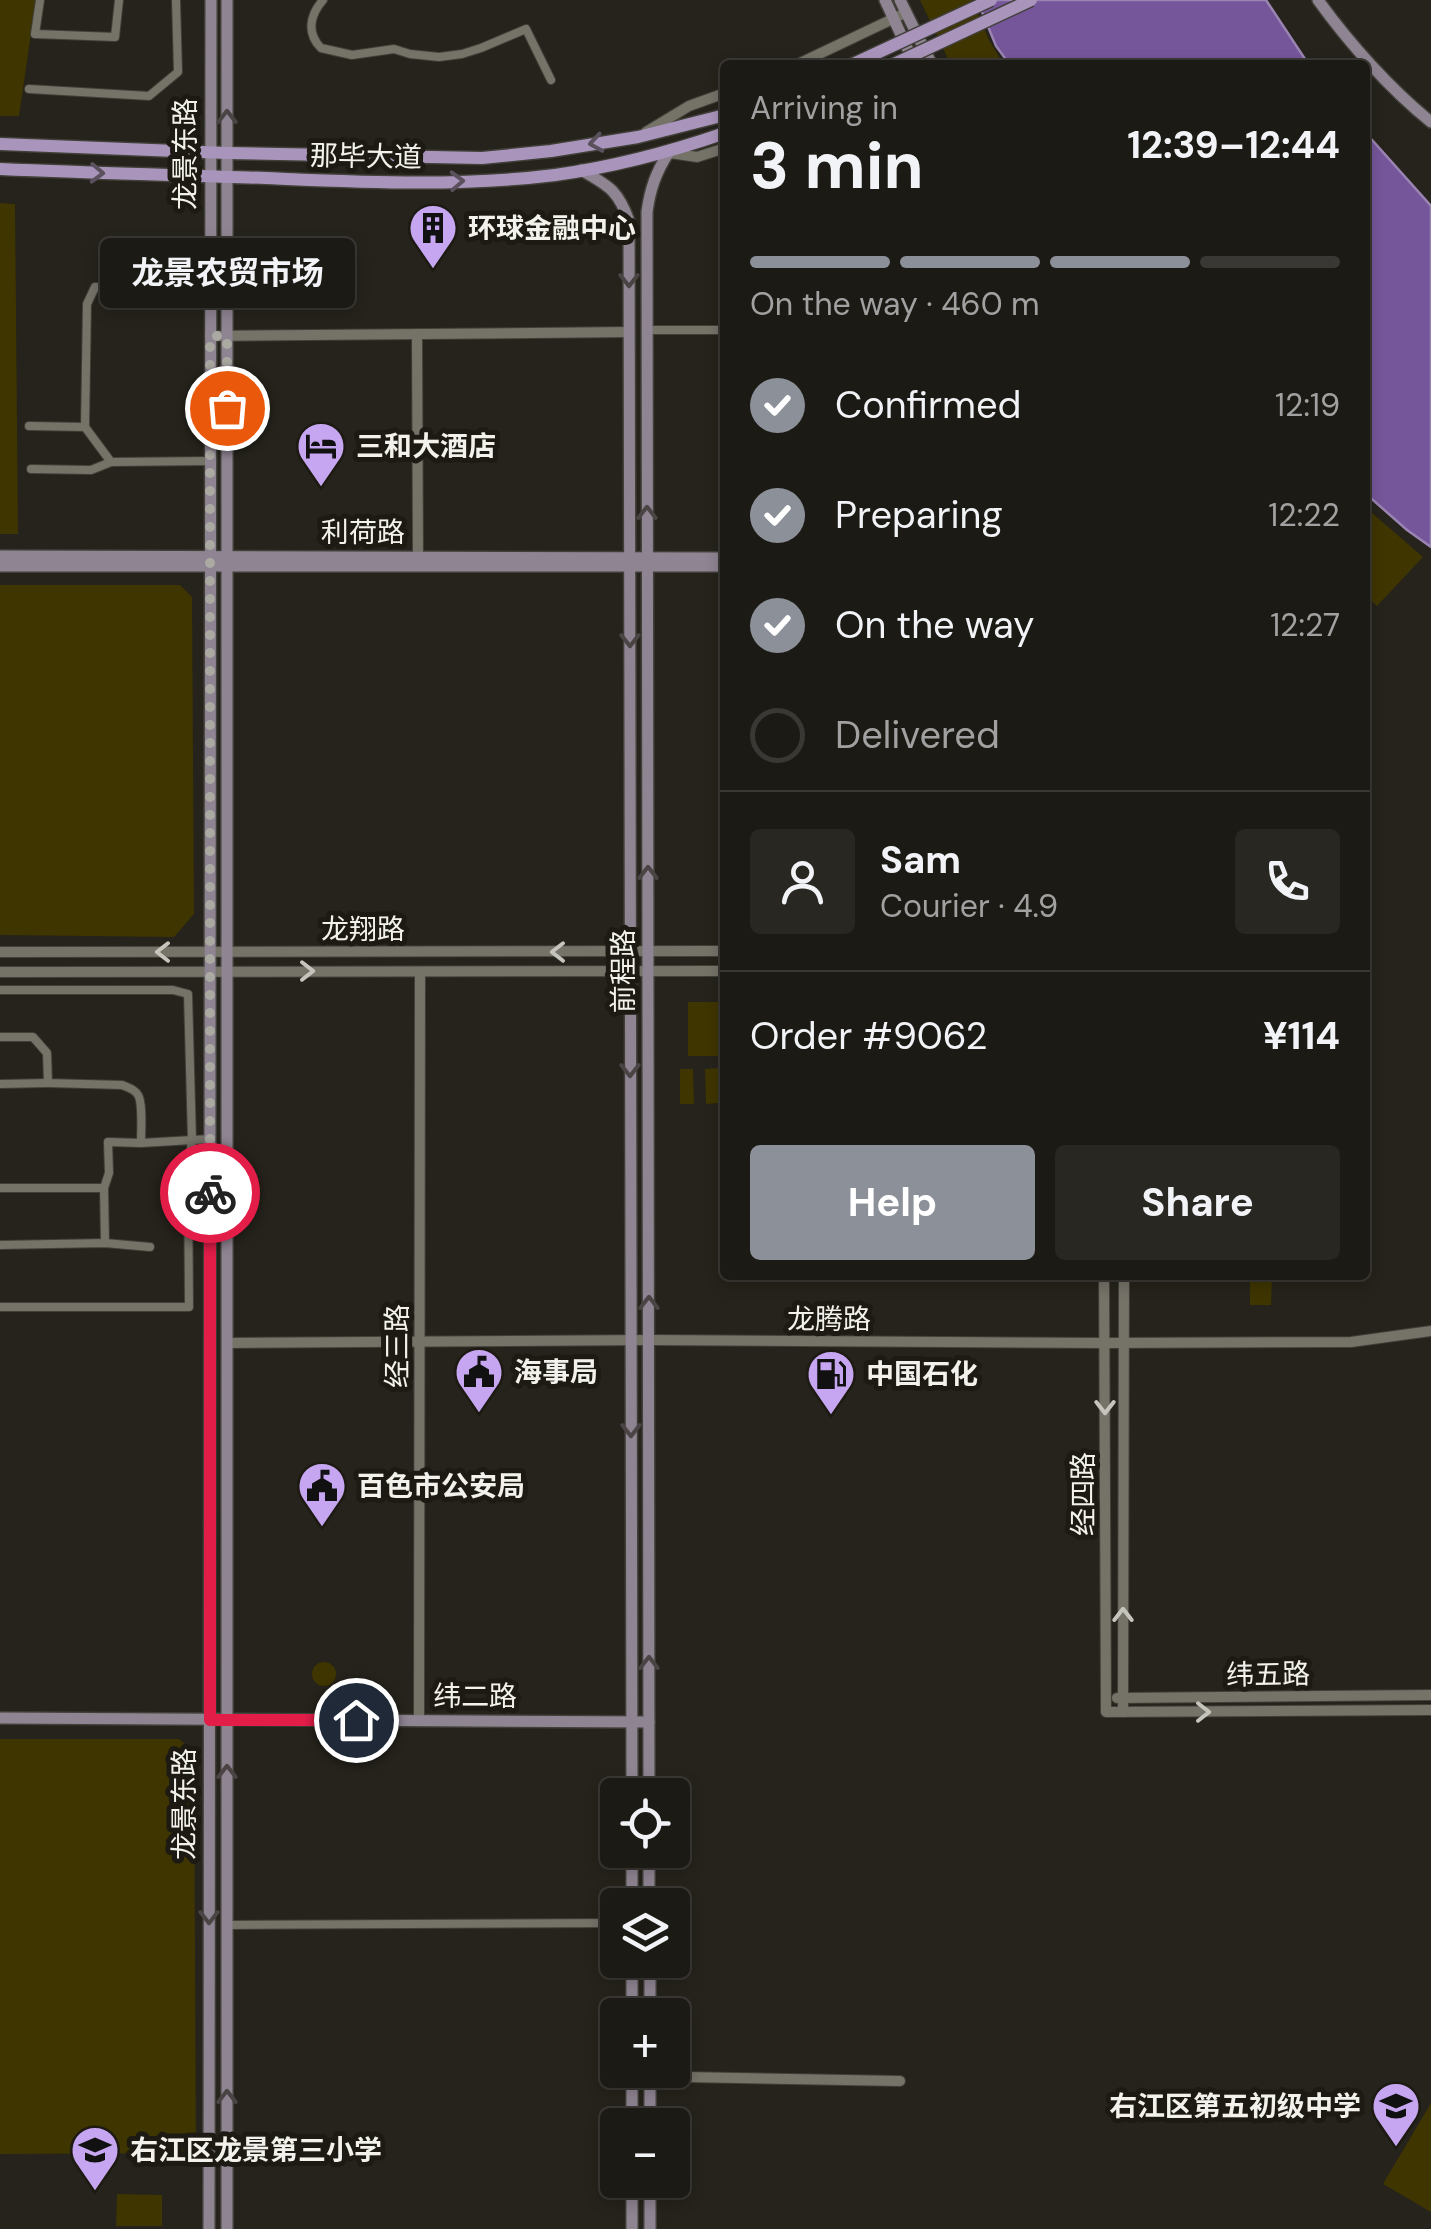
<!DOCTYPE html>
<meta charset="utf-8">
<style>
body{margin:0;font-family:"DM Sans","Noto Sans SC",sans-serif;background:#292722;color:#f1f3f6;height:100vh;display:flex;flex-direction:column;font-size:38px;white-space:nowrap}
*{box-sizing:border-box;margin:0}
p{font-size:32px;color:#a0a1a0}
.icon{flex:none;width:55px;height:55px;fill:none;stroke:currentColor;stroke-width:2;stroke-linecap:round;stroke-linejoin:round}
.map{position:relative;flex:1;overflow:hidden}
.details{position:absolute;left:720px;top:60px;width:650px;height:1220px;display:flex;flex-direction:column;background:#1c1a14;border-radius:10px;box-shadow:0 5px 15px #0003,0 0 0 2px #3a3834}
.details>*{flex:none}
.tools{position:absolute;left:600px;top:1778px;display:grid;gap:20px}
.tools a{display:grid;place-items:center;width:90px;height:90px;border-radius:10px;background:#1c1a14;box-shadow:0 5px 15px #0003,0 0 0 2px #3a3834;font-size:50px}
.pin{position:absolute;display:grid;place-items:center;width:85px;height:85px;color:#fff;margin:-42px;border:5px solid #fff;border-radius:50%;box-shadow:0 2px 10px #0007}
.courier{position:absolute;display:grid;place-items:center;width:100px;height:100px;margin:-50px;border:8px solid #e11d48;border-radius:50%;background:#fff;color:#222;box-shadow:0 2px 12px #0007}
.bubble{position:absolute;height:70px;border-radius:10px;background:#1c1a14;box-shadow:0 5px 15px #0003,0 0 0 2px #3a3834;font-size:32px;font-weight:700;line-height:70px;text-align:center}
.summary em{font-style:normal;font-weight:700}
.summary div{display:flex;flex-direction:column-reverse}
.summary{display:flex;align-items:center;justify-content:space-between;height:170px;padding:0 30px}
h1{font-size:65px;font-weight:700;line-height:75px}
.bar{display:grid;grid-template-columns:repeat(4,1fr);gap:15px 10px;align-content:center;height:120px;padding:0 30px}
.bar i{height:12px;border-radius:8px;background:#3a3834}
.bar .selected{background:#8c9099}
.bar p{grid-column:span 4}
.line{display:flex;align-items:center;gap:25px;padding:0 30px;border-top:2px solid #3a3834}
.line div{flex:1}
.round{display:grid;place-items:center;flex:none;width:105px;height:105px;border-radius:10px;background:#292722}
ol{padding:0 30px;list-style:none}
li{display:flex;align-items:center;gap:30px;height:110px}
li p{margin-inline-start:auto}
li .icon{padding:10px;border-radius:50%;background:#8c9099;color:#fff;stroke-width:4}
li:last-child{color:#a0a1a0}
li i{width:55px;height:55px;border:5px solid #3a3834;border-radius:50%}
.action{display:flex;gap:20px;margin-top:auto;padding:20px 30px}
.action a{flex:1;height:115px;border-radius:10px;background:#8c9099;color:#fff;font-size:40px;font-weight:700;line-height:115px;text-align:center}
.action a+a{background:#292722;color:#f1f3f6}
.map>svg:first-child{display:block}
.green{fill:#3f3501}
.water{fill:#75569a;stroke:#9a84b2;stroke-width:2.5}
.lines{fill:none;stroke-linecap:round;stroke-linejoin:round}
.minor-casing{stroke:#403f38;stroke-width:10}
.tertiary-casing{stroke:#403f38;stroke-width:12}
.secondary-casing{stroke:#403f38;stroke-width:14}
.primary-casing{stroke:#403f38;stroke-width:15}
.minor{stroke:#757268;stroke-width:8}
.tertiary{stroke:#757268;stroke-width:10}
.secondary{stroke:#8f8492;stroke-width:11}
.primary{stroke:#a995bb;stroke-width:12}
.primary-bridge-casing{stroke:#403f38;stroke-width:15;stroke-linecap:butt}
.primary-bridge{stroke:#a995bb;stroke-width:12}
.oneway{stroke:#4a4445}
.oneway2{stroke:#5b515e}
.oneway3{stroke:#c6c5bd}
.done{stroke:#aaa9a2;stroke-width:10;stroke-dasharray:0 18}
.route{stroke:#e11d48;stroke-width:12}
.labels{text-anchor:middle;stroke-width:10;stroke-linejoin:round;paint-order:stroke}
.street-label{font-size:28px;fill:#f2f1eb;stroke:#1c1a12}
.poi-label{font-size:28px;font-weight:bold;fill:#f2f1eb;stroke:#1c1a12;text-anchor:start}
</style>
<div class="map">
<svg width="1431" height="2229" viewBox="0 0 1431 2229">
<rect width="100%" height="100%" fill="#25231b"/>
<g class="green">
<polygon points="0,0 36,0 19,116 0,116"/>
<polygon points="920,0 972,0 989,40 1004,65 951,65"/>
<polygon points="0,203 15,204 18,534 0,534"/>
<polygon points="1365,507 1423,557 1377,606 1365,595"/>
<polygon points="0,585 180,585 192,597 194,914 174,937 0,935"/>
<rect x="688" y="1002" width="36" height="54"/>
<polygon points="719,1068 719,1103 706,1104 705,1069"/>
<polygon points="680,1069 693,1069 694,1104 680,1104"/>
<polygon points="1250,1275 1272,1275 1271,1305 1250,1305"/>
<circle cx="324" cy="1674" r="12"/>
<polygon points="0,1739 179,1739 194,1752 196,2153 0,2154"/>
<polygon points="1431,2103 1431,2212 1383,2184"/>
<polygon points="117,2194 162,2195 162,2226 116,2226"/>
</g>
<g class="water">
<polygon points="977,0 1266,0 1309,65 1010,65 996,46"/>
<polygon points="1365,132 1431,206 1431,547 1407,530 1365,493"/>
</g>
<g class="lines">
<g class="minor-casing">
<g id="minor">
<polyline points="40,0 35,34 115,37 119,0"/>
<path d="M323,0C310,15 306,33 321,48L352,55L394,49L410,54L439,57L462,54L481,48L526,29L551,80"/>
<polyline points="29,89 149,96 178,72 176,0"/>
<polyline points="188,290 95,287 87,304 85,427 111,462 210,461"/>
<polyline points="647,330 725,330"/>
<polyline points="29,426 85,427"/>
<polyline points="31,469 91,470 111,462"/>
<polyline points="0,990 173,990 188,994 192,1140 188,1172 189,1307 0,1307"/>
<path d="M0,1037H33L47,1053L48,1083L122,1085C127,1087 135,1089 138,1095C143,1103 141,1132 141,1143L210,1139"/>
<polyline points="0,1084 48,1083"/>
<polyline points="0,1188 104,1188 105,1243"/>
<polyline points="104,1188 109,1173 108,1142 141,1143"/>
<polyline points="0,1245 105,1243 150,1247"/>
<polyline points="227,1925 618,1923"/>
</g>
</g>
<g class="tertiary-casing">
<g id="tertiary">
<polyline points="796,65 901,15"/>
<polyline points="646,132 689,106 725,93"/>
<polyline points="670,153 697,157 725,148"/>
<polyline points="417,334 418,557"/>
<polyline points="210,336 629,332"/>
<polyline points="0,952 725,951"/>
<polyline points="0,972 725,971"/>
<polyline points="1104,1275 1106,1712 1431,1710"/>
<polyline points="227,1343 649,1340 1104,1343 1351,1342 1431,1331"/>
<polyline points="1117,1698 1431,1695"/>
<polyline points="1123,1712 1124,1275"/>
<polyline points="419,1721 420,972"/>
<polyline points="632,2076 900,2081"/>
</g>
</g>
<g class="secondary-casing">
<g id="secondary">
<polyline points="885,0 915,65"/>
<polyline points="900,0 932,65"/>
<path d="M1318,0C1349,43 1390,89 1431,122"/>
<path d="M581,170C609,186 618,190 629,221L632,1795"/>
<polyline points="0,556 725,558"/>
<polyline points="0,566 725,566"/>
<polyline points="0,1718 649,1722"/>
<path d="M649,1795L647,212C650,189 656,172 669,152"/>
<polyline points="632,1850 632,1905"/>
<polyline points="649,1850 649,1905"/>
<polyline points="632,1960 632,2015"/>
<polyline points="650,1960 650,2015"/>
<polyline points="632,2070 632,2125"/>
<polyline points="650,2070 650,2125"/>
<polyline points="632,2180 632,2229"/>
<polyline points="650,2180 650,2229"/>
<polyline points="209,2229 211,0"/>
<polyline points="227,2229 227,0"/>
</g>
</g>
<g class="primary-casing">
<g id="primary">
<polyline points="0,144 227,153 482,158 551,151 638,137 725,115"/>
<path d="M0,169C89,173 178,175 266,178C362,182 459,187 555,175C613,167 670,152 725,133"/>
</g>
</g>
<use href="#minor" class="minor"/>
<use href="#tertiary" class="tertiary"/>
<use href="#secondary" class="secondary"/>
<use href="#primary" class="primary"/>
<g class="primary-bridge-casing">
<g id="primary-bridge">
<polyline points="851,65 991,0"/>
<polyline points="892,65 1031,0"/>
</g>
</g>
<use href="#primary-bridge" class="primary-bridge"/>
</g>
<defs><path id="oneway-chevron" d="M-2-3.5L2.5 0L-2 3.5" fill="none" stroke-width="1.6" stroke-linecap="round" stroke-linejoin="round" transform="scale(2.5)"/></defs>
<g class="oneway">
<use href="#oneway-chevron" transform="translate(227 117) rotate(-90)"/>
<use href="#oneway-chevron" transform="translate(629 280) rotate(90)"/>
<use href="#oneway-chevron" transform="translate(647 513) rotate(-90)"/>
<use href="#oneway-chevron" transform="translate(630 640) rotate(90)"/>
<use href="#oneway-chevron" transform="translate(648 873) rotate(-90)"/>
<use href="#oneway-chevron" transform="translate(630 1070) rotate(90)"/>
<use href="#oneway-chevron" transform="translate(649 1303) rotate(-90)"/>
<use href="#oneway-chevron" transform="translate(631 1430) rotate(90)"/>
<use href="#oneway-chevron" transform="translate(649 1663) rotate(-90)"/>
<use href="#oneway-chevron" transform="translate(227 1772) rotate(-90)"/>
<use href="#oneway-chevron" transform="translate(209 1917) rotate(90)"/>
<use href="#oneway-chevron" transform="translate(227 2097) rotate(-90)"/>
</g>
<g class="oneway2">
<use href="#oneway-chevron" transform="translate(596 143) rotate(171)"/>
<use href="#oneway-chevron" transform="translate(97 173) rotate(2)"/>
<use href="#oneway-chevron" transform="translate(457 181) rotate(-2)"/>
</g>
<g class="oneway3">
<use href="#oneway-chevron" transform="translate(163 952) rotate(180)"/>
<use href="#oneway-chevron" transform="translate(558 952) rotate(180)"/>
<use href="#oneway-chevron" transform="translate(307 971)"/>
<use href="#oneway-chevron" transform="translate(1105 1407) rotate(90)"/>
<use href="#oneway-chevron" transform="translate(1123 1615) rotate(-90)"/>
<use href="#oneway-chevron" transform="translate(1203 1712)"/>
</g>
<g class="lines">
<polyline class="done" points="210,1193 210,336 227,336 227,408"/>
<polyline class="route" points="210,1193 210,1720 356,1720"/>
</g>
<defs>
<g id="building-pin" transform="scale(2.5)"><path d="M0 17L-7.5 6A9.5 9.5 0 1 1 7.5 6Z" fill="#c6a6f0" stroke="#1c1a12"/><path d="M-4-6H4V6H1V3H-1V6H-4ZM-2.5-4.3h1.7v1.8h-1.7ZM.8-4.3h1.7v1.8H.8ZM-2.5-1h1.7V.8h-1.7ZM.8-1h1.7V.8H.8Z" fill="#111"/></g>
<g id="hotel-pin" transform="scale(2.5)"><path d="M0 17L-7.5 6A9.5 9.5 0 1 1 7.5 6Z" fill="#c6a6f0" stroke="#1c1a12"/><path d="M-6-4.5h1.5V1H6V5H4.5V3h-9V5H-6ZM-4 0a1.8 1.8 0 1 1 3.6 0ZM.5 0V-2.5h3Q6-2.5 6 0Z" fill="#111"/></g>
<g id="civic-pin" transform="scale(2.5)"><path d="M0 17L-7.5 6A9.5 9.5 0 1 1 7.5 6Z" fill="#c6a6f0" stroke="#1c1a12"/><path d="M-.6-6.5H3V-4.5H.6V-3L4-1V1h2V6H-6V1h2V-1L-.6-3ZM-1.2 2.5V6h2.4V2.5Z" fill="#111"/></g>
<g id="fuel-pin" transform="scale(2.5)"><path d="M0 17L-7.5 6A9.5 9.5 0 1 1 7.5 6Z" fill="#c6a6f0" stroke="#1c1a12"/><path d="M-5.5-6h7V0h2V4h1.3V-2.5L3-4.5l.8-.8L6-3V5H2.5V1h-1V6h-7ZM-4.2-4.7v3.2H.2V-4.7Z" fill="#111"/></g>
<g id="school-pin" transform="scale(2.5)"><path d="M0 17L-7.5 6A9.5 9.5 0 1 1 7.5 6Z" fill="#c6a6f0" stroke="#1c1a12"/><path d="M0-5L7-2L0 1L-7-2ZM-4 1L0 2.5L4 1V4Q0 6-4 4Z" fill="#111"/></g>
</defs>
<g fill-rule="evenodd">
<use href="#building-pin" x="433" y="228"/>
<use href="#hotel-pin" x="321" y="446"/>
<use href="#civic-pin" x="479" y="1372"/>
<use href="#fuel-pin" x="831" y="1374"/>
<use href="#civic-pin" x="322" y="1486"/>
<use href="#school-pin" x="1396" y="2106"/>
<use href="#school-pin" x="95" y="2150"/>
</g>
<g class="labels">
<g class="street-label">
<text transform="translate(185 154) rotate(-90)" y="10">龙景东路</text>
<text transform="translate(366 156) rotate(1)" y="10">那毕大道</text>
<text x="363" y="542">利荷路</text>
<text x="363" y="939">龙翔路</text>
<text transform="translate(623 971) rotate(-90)" y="10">前程路</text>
<text x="829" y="1329">龙腾路</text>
<text transform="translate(397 1346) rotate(-90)" y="10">经三路</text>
<text transform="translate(1083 1494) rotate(-90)" y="10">经四路</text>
<text transform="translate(1268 1674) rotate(-1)" y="10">纬五路</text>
<text x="475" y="1706">纬二路</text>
<text transform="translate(184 1804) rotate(-90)" y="10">龙景东路</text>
</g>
<g class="poi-label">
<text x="468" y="238">环球金融中心</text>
<text x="356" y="456">三和大酒店</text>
<text x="514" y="1382">海事局</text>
<text x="866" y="1384">中国石化</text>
<text x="357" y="1496">百色市公安局</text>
<text x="1361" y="2116" text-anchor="end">右江区第五初级中学</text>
<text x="130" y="2160">右江区龙景第三小学</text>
</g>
</g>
</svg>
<div class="tools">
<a><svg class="icon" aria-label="locate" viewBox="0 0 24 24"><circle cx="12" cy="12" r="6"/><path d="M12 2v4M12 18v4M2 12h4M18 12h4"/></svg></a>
<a><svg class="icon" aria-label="layers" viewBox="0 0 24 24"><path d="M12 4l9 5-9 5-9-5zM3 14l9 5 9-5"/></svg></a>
<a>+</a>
<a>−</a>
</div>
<div class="pin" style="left:227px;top:408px;background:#ea580c"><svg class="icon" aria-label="bag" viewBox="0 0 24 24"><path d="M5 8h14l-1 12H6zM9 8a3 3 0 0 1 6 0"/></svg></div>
<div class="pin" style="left:356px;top:1720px;background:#1f2937"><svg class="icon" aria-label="home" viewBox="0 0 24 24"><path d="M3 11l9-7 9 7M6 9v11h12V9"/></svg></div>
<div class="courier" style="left:210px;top:1193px"><svg class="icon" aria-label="bike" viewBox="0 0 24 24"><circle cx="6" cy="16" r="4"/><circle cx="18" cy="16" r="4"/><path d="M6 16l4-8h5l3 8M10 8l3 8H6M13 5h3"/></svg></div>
<div class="bubble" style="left:100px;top:238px;width:255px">龙景农贸市场</div>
<section class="details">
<div class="summary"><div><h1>3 min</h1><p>Arriving in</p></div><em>12:39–12:44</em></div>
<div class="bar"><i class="selected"></i><i class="selected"></i><i class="selected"></i><i></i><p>On the way · 460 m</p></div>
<ol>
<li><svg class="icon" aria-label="check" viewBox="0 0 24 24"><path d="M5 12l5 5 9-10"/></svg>Confirmed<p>12:19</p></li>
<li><svg class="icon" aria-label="check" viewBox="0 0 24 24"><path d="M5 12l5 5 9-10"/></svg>Preparing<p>12:22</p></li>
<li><svg class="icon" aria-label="check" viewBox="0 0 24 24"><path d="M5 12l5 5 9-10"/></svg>On the way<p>12:27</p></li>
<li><i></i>Delivered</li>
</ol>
<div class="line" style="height:180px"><a class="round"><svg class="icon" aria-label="person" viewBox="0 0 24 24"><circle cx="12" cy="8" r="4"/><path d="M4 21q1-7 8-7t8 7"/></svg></a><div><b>Sam</b><p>Courier · 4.9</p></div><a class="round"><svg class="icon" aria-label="phone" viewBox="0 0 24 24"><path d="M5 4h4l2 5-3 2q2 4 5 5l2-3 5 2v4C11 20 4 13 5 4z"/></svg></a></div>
<div class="line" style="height:130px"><div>Order #9062</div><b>¥114</b></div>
<div class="action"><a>Help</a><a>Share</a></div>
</section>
</div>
